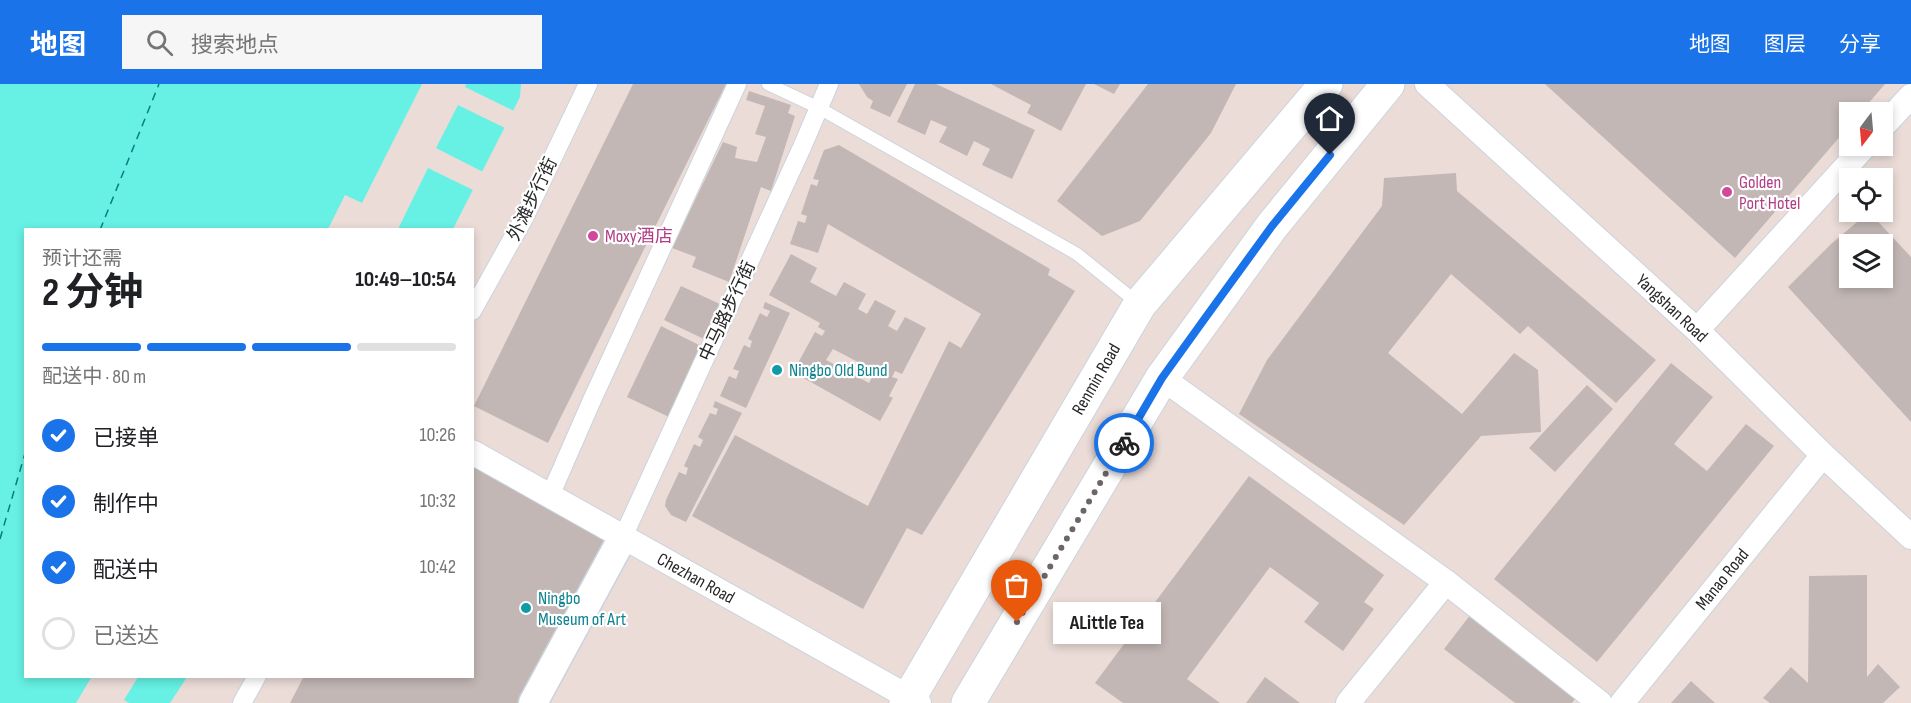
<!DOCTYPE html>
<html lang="zh">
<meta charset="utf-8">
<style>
body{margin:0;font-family:"Sofia Sans Condensed","Noto Sans SC",sans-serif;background:#f6f6f6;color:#202124;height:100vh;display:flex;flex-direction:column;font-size:22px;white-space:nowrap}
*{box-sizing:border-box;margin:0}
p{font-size:20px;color:#757577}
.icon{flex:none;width:33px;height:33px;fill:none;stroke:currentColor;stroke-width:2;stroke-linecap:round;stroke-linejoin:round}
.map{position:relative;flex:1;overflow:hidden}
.side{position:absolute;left:24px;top:144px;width:450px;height:450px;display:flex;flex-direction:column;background:#fff;border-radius:0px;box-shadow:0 3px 9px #0003}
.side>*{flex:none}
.needle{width:39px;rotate:196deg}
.buttons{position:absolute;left:1839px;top:18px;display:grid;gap:12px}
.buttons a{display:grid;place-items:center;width:54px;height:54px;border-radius:0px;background:#fff;box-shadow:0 3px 9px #0003;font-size:30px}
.pin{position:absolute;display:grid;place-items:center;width:51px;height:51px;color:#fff;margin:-62px -26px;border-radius:50% 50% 50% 0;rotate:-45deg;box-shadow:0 0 6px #0007}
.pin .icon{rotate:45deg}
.courier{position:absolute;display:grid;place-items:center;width:60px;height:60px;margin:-30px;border:4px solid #1a73e8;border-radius:50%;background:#fff;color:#222;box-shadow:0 2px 8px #0007}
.bubble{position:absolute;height:42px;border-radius:0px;background:#fff;box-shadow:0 3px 9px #0003;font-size:20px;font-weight:700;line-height:42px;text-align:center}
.overview em{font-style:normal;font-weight:700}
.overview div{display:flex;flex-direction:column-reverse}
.overview{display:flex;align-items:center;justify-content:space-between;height:102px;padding:0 18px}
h1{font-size:39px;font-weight:700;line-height:45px}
.bar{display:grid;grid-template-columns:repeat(4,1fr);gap:9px 6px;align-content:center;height:72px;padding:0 18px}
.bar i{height:8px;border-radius:4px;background:#e0e0e0}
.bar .on{background:#1a73e8}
.bar p{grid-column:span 4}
ol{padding:0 18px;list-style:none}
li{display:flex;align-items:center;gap:18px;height:66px}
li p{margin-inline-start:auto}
li .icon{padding:6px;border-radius:50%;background:#1a73e8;color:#fff;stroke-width:4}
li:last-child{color:#757577}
li i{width:33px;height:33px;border:3px solid #e0e0e0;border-radius:50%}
header{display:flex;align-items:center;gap:36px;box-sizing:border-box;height:84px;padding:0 30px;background:#1a73e8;color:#fff}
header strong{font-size:28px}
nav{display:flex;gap:33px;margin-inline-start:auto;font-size:21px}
.search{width:420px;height:54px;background:#f6f6f6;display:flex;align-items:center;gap:15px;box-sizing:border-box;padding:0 21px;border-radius:0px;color:#757577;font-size:22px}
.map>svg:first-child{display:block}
.water{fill:#66f1e4}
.pier{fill:#ebdcd8}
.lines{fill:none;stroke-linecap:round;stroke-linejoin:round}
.ferry{stroke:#0b7e7b;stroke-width:1.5;stroke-dasharray:8 6;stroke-linecap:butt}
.building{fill:#c2b7b5;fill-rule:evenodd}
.service-casing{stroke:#cad4dd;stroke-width:14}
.pedestrian-casing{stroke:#cad4dd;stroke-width:20}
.minor-casing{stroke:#cad4dd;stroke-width:26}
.tertiary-casing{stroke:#cad4dd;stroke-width:31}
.secondary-casing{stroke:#cad4dd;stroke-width:35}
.service{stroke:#fff;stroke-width:12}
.pedestrian{stroke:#fff;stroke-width:18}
.minor{stroke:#fff;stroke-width:24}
.tertiary{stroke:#fff;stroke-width:28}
.secondary{stroke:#fff;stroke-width:33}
.done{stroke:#6c6665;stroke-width:6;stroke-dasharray:0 10.8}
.route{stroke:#1a73e8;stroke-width:8}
.hotel-dot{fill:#d1479c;stroke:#fff;stroke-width:2}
.culture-dot{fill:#0f9aa8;stroke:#fff;stroke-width:2}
.labels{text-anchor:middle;stroke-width:4.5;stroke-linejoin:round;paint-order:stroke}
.hotel-label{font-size:18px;fill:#b23c85;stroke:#fff;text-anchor:start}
.street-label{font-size:18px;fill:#272727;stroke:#fff}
.culture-label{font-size:18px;fill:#0d838f;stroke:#fff;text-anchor:start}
</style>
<header>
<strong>地图</strong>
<div class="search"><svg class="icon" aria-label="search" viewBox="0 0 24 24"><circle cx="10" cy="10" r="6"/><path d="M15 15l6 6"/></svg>搜索地点</div>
<nav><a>地图</a><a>图层</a><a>分享</a></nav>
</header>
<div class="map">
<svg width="1911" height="619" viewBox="0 0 1911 619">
<rect width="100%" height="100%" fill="#ebdcd8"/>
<polygon class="water" points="0,0 521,0 520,13 453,145 26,146 26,592 187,593 170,619 0,619"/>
<g class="pier">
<polygon points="422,0 466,0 465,3 516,28 507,45 458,21 436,64 485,89 475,107 428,84 398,145 328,145 345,111 362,119"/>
<polygon points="92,592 138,592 138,593 124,616 129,619 76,619"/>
</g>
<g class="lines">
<g class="ferry">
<polyline points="100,146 159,0"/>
<polyline points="0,455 26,366"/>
</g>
</g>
<g class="building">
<polygon points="633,0 726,0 548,359 474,322"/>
<polygon points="859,0 907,0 890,33 870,24 873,17 867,13"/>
<polygon points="915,0 936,0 1035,46 1012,95 982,81 990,65 974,57 967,72 939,58 947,43 931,36 925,51 897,38"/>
<polygon points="991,0 1086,0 1061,47 1027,29 1031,21"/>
<polygon points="1094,0 1120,0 1114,10"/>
<polygon points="1148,0 1236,0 1211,49 1140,137 1102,152 1057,117"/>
<polygon points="1545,0 1885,0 1861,28 1850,28 1850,41 1735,174"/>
<polygon points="749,7 791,21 788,29 795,32 771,107 761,103 729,198 692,183 696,173 672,164 723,58 737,63 735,74 757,78 766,53 755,50 765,22 746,16"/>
<polygon points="839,61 1050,185 1048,191 1075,207 922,451 907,444 863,525 692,432 735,351 868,422 949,257 961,264 981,230 828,140 818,169 790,160 798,137 805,139 807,132 801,130 811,100 817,102 819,96 813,95 824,66"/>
<polygon points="1456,89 1457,107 1656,276 1616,319 1528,242 1520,250 1451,190 1388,269 1462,330 1514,269 1538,286 1541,348 1481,352 1404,441 1239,330 1267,276 1382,122 1384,94"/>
<path d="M1869,128L1911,173V338L1788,203L1831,160ZM1850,160H1882V194H1850Z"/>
<path d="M791,170L817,184L810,198L836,212L844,198L866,210L858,225L867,230L875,216L896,227L888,242L897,247L905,233L926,244L902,290L895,287L892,293L898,295L889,312L893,314L880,337L793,288L815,248L822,252L825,247L818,243L820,239L769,211ZM833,265L875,287L869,299L826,276Z"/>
<polygon points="681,202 722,221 706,256 664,236"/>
<polygon points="765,218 790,229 746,324 720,312 729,292 736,295 739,287 733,285 744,261 750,264 752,257 748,255 760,229 767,233 770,227 763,224"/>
<polygon points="661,242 703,263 669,333 627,313"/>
<polygon points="1671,279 1713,313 1674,360 1707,387 1746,340 1774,362 1597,578 1494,495"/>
<polygon points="1587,301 1613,325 1555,388 1529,364"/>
<polygon points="715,317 742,329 686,438 671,431 665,422 666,416 679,388 686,391 688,384 684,382 694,360 700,363 703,356 698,353 710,329 716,331 718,325 713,323"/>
<polygon points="472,375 618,455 528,619 290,619 304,592 472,592"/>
<polygon points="1249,392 1384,491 1364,518 1374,525 1343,567 1304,538 1319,519 1270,483 1187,595 1220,619 1123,619 1095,599"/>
<polygon points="1867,491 1867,593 1878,580 1900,603 1883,619 1770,619 1763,614 1791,583 1808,599 1809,492"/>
<polygon points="1471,530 1578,611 1572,619 1515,619 1444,565"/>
<polygon points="1265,593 1300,619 1246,619"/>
<polygon points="1691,597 1715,619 1671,619"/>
</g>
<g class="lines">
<g class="service-casing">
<polyline id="service" points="768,0 819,24 1077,170 1139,220"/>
</g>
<g class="pedestrian-casing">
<g id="pedestrian">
<polyline points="472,227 524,134 588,0"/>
<polyline points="550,412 592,316 737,0"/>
<polyline points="623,453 803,61 829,0"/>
<polyline points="242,619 257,592"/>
</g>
</g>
<g class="minor-casing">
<g id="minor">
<polyline points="1427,0 1697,246 1823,371 1911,453"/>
<polyline points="1882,43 1911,12"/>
<polyline points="1697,246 1865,62"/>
<polyline points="1162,294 1446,498 1600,619"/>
<polyline points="472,368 919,619"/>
<polyline points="1348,619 1446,498"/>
<polyline points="1622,619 1823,371"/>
</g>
</g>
<g class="tertiary-casing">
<polyline id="tertiary" points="533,619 623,453"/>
</g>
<g class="secondary-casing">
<g id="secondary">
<polyline points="906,619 1140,220 1326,0"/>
<polyline points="968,619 1162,294 1272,142 1388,0"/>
</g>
</g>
<use href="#service" class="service"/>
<use href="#pedestrian" class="pedestrian"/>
<use href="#minor" class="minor"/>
<use href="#tertiary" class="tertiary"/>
<use href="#secondary" class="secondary"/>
</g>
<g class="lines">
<polyline class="done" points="1017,538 1124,359"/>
<polyline class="route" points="1124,359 1162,294 1203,237 1272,142 1330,71"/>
</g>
<g class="hotel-dot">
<circle cx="1727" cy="108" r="6"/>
<circle cx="593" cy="152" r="6"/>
</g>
<g class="culture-dot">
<circle cx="777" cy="286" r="6"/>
<circle cx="526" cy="524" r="6"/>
</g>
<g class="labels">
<g class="hotel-label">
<text x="1739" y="104">Golden<tspan x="1739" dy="21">Port Hotel</tspan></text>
<text x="605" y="158">Moxy酒店</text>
</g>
<g class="street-label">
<text transform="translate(532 115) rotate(-64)" y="6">外滩步行街</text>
<text transform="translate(1672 224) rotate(43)" y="6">Yangshan Road</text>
<text transform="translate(727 227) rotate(-65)" y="6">中马路步行街</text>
<text transform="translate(1096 295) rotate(-60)" y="6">Renmin Road</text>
<text transform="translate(696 494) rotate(29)" y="6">Chezhan Road</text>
<text transform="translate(1722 495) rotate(-51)" y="6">Manao Road</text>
</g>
<g class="culture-label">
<text x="789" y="292">Ningbo Old Bund</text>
<text x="538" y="520">Ningbo<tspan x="538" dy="21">Museum of Art</tspan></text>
</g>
</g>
</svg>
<div class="buttons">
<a><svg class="needle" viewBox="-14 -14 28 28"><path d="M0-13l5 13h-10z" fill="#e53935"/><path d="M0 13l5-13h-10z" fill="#757577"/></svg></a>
<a><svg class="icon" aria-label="locate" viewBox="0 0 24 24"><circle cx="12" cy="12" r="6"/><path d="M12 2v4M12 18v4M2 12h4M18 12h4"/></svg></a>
<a><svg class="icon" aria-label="layers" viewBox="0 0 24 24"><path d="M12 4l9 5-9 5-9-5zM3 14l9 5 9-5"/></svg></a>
</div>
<div class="pin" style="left:1017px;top:538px;background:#ea580c"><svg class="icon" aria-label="bag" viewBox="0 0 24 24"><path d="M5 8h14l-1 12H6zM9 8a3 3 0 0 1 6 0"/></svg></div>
<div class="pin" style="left:1330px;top:71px;background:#1f2937"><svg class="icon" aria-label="home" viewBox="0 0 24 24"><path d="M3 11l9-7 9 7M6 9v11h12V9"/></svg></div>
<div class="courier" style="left:1124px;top:359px"><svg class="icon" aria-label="bike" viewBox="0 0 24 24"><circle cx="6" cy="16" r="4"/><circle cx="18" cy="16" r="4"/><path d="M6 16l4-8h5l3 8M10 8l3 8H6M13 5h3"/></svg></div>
<div class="bubble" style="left:1053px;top:518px;width:108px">ALittle Tea</div>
<section class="side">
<div class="overview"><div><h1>2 分钟</h1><p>预计还需</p></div><em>10:49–10:54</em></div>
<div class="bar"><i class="on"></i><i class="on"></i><i class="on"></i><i></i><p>配送中 · 80 m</p></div>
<ol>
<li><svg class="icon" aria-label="check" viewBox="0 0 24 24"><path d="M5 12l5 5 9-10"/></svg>已接单<p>10:26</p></li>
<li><svg class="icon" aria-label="check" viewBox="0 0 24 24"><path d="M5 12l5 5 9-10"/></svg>制作中<p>10:32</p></li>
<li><svg class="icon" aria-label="check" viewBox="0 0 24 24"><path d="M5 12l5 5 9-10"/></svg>配送中<p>10:42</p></li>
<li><i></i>已送达</li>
</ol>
</section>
</div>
